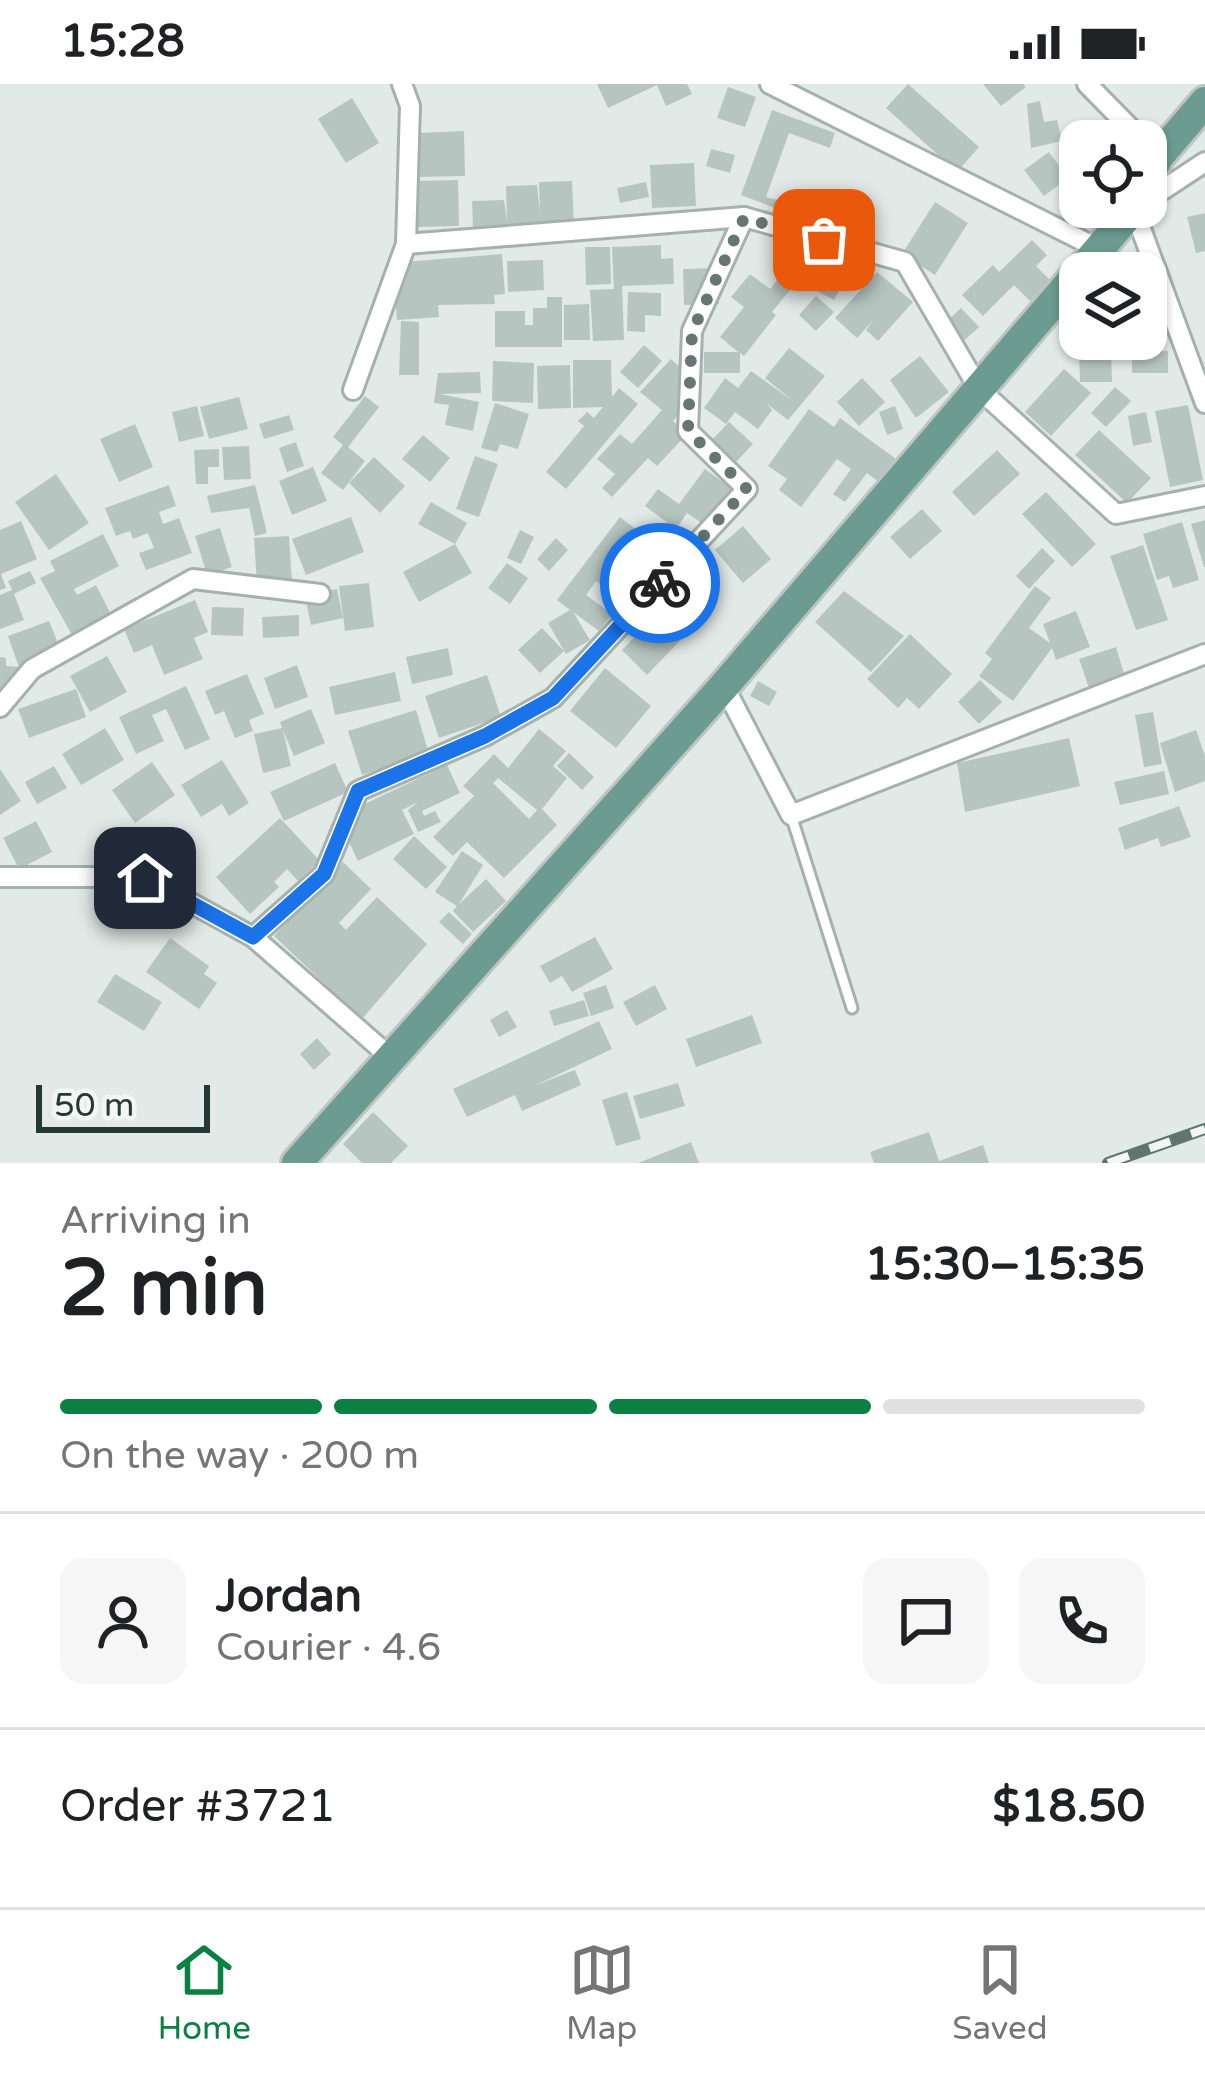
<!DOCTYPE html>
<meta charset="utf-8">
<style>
body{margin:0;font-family:"Varela Round",sans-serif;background:#f6f6f6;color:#202124;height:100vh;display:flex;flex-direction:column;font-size:45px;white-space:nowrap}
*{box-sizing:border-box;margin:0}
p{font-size:39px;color:#757577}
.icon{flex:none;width:66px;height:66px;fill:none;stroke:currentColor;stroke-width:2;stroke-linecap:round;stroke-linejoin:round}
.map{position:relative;height:1079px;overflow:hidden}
.sheet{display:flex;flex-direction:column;background:#fff;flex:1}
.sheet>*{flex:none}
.buttons{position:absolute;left:1059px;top:36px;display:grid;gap:24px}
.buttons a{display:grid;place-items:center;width:108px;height:108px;border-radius:24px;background:#fff;box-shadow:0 3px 9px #0004;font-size:60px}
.scale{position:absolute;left:36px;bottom:30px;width:174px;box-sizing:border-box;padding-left:12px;border:6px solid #243935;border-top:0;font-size:33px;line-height:42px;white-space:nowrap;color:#243935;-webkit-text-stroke:9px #f2f7f5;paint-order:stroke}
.pin{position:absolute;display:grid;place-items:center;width:102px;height:102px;color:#fff;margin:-51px;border-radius:24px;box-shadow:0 6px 18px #0006}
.courier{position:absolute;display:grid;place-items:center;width:120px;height:120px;margin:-60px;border:9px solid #1a73e8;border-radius:50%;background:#fff;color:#222;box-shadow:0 3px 15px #0007}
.summary em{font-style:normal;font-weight:700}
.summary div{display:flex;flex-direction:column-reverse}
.summary{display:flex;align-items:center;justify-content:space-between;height:204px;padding:0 60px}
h1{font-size:78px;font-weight:700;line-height:90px}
.bar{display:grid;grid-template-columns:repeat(4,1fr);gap:18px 12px;align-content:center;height:144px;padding:0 60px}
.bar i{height:15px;border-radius:9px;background:#e0e0e0}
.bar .active{background:#0b8043}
.bar p{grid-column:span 4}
.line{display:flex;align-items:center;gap:30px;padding:0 60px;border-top:3px solid #e0e0e0}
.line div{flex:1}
.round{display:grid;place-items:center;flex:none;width:126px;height:126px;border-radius:24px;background:#f6f6f6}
.status{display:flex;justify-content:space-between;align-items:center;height:84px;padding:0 60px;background:#fff;direction:ltr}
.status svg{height:33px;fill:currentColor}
.dock{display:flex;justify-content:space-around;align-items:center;height:168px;border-top:3px solid #e0e0e0;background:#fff;font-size:33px;color:#757577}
.dock a{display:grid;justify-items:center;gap:6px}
.dock .active{color:#0b8043}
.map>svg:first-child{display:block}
.building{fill:#b7c5c0;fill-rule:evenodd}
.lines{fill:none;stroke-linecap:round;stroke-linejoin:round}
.lane-casing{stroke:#a5b1ae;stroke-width:15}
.street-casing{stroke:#a5b1ae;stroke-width:24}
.primary-casing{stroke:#bdc4c2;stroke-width:36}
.lane{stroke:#fff;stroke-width:9}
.street{stroke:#fff;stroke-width:18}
.primary{stroke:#6b9b91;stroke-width:30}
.rail-casing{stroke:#5e7570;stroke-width:12}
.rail{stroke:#f2f7f5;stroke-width:8;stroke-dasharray:22;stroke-linecap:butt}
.done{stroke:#667773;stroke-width:12;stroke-dasharray:0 21.6}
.route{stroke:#1a73e8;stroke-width:15}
</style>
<div class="status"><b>15:28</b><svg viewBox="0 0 49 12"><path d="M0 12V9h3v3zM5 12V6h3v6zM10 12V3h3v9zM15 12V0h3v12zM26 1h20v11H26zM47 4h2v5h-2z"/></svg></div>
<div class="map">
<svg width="1205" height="1079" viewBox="0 0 1205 1079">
<rect width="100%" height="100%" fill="#e2eae7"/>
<g class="building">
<polygon points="597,0 687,0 692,10 666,22 657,1 608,24"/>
<polygon points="908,0 979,63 957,88 886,24"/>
<polygon points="983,0 1023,0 1026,3 1001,22"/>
<polygon points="728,3 756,13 745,43 717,34"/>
<polygon points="352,14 379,59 346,79 318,35"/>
<polygon points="1040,17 1044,38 1057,36 1062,57 1031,64 1027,20"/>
<polygon points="772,26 835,49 830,64 789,49 766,113 777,116 775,124 741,111"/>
<polygon points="464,47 465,92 419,93 418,49"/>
<polygon points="1081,47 1092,57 1080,57 1080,92 1058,70"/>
<polygon points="711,65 735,71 730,89 706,82"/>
<polygon points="1049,68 1068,94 1044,112 1024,86"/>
<polygon points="694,79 696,122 652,124 650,81"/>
<polygon points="458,96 459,142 418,143 416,97"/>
<polygon points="572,97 574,141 473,145 472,117 504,116 507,138 506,102 537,101 540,130 539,98"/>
<polygon points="646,98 649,113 620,119 617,104"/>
<polygon points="935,118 968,139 935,191 902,170"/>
<polygon points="1205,129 1205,167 1196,169 1187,133"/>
<polygon points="1032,156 1047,171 1036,182 1051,197 1030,217 1014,201 983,232 962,211 993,181 999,188"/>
<polygon points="661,161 661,175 673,174 674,200 622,202 624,256 593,257 590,206 614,205 612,163"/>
<polygon points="804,162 818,172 772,228 776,231 744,272 740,269 740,289 704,289 704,268 738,268 720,253 744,223 731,213 750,190 770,205"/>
<polygon points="585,163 610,163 611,200 586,201"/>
<polygon points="837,164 856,174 834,216 815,206"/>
<polygon points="502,170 505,210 494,211 495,220 438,221 439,233 397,236 392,179"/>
<polygon points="543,176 544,206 508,208 507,177"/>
<polygon points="718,184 719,220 684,221 683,185"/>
<polygon points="877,188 913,218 878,257 866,246 874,235 857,254 835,234"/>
<polygon points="628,208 661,209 661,232 645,231 645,248 627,247"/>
<polygon points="816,212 834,228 816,247 799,231"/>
<polygon points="547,213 562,213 562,263 495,263 495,227 525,227 525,241 533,241 533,224 547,224"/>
<polygon points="1147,219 1162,261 1142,268 1168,267 1168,289 1132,289 1132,271 1122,255 1146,255"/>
<polygon points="589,220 590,256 564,256 564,221"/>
<polygon points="961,224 979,243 958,262 941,243"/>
<polygon points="401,237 419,238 419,291 399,291"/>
<polygon points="1070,239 1076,244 1080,239 1080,255 1118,255 1107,268 1111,268 1112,298 1080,298 1079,268 1090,268 1064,245"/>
<polygon points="644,261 662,277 638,304 620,288"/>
<polygon points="789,264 825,292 788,336 767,320 772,326 758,345 735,328 726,340 704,324 725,294 738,304 751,287 793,317 765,294"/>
<polygon points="920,272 949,308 916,334 890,296"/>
<polygon points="671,275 691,293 679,305 691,317 673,337 687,350 657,382 648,374 612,413 602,404 615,390 597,375 620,350 632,360 662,326 640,308"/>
<polygon points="573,276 611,276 612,313 619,304 638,320 566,405 546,388 584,342 578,337 587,328 594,334 603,323 573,324"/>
<polygon points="493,277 534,279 533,319 492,317"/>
<polygon points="570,281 571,324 538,325 537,282"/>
<polygon points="1064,285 1091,309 1051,352 1025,328"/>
<polygon points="480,288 481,309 440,310 479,318 473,347 445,341 449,321 434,319 438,289"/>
<polygon points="862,294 885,318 859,342 837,318"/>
<polygon points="1115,303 1131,317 1106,343 1091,329"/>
<polygon points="365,312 379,323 348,363 365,377 343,406 321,389 343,361 333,353"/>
<polygon points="239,313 248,345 209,355 200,323"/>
<polygon points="495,319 529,330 518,365 500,360 497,368 481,364"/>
<polygon points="1188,321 1203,396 1170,403 1155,327"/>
<polygon points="197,322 204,352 179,358 172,328"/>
<polygon points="895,322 903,345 887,351 879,328"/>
<polygon points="809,325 834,343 840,334 896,375 879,398 867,389 845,418 833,410 851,385 837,375 801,423 779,406 787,395 768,382"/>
<polygon points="1146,328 1152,358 1133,362 1128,332"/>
<polygon points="289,331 294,346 264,355 259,340"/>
<polygon points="729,338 753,360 731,383 707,361"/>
<polygon points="135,340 153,383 119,398 100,355"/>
<polygon points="1099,346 1151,394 1127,419 1075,371"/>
<polygon points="423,351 450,374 430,398 402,375"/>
<polygon points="296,358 304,382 287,388 279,364"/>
<polygon points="249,362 251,395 224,396 222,363"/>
<polygon points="219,365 219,383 208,383 208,400 196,400 194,366"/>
<polygon points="997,366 1020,390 974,432 952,408"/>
<polygon points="475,372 498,380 479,433 456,425"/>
<polygon points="374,373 405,402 380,429 349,399"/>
<polygon points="313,383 327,417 292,431 279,397"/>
<polygon points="705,385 734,406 703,440 687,429 676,445 645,422 658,405 679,420"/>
<polygon points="56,390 89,439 49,466 15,418"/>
<polygon points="169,401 176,422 159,428 163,440 179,434 192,469 146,486 139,469 154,464 148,449 133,455 130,447 116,452 105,424"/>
<polygon points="255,401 267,449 255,452 249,424 211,429 207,412"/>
<polygon points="1046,408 1096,460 1072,483 1022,430"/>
<polygon points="431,418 467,439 455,460 472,489 419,518 403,488 455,460 418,440"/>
<polygon points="922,425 942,447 910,475 890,453"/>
<polygon points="351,433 364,468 306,491 292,455"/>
<polygon points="620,433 661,465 676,446 697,462 681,482 666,470 627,520 596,497 586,511 612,530 599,547 573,528 590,556 566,570 548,539 570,526 557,516"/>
<polygon points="1205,436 1205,483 1204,483 1191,440"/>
<polygon points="21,437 37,475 1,490 6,504 0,506 0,446"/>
<polygon points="1182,438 1199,496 1173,504 1169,492 1157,496 1143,450"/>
<polygon points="743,442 771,475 743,499 715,466"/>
<polygon points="220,444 232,483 207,491 195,452"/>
<polygon points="520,446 534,453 521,480 507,474"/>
<polygon points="103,450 119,482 74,505 77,511 96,501 115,538 76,558 40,494 55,487 50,477"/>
<polygon points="289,452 292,498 257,500 254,454"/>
<polygon points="556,454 568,466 549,487 537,475"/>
<polygon points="1143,461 1168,536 1136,546 1110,472"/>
<polygon points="1042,464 1055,477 1029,505 1016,492"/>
<polygon points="507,479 528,494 510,520 488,504"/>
<polygon points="30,487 36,499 14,510 24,536 0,545 0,511 12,506 8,497"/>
<polygon points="369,499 374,543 345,547 339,502"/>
<polygon points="1035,502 1051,514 1029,544 1050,559 1043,540 1076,527 1090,563 1056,576 1052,564 1013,617 979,592 992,575 985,569"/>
<polygon points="337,505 343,534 311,541 305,512"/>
<polygon points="705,506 717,518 647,591 622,566 671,516 684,528"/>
<polygon points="844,507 904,552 871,588 815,538"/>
<polygon points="195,516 208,548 194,554 203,575 164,591 152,561 134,569 124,545"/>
<polygon points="212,523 244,524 243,552 211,551"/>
<polygon points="299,531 299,552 263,554 262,533"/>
<polygon points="49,537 66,579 24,595 20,585 19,608 0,607 0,573 6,574 6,582 19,583 8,552"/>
<polygon points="542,544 564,567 540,589 518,566"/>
<polygon points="910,550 952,590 919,625 907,614 898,624 867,595"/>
<polygon points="1116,563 1125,593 1089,604 1079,575"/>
<polygon points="448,564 453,591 412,600 406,573"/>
<polygon points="107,572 127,608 90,628 70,592"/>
<polygon points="297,581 308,613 275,625 264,594"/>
<polygon points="605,584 651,622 616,664 570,627"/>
<polygon points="395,588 401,617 335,631 329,603"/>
<polygon points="247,590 264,630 249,636 253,647 235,654 224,627 215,631 205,607"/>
<polygon points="487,591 501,633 439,654 425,612"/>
<polygon points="980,596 1002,618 979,640 958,618"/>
<polygon points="758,597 777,608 769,622 750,612"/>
<polygon points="186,602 210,655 185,666 166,625 152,631 164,657 136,670 119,633"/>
<polygon points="76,605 86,633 29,654 18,625"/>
<polygon points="311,625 325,659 294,672 283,646 291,682 263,689 254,650 282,644 280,638"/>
<polygon points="416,626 429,670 362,691 348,647"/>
<polygon points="1153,628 1162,680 1144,683 1135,631"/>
<polygon points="105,644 124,676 81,701 62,670"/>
<path d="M539,645L566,667L553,682L567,694L542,725L557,741L504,794L467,758L453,772L433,753L474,712L463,702L494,670L508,684ZM498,694L537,726L529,735L493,699Z"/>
<polygon points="1196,646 1205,672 1205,697 1175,708 1160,659"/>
<polygon points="1069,654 1080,702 965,728 957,679"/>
<polygon points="569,669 594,693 582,706 557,682"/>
<polygon points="222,676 249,719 229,732 222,720 201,733 181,701"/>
<polygon points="152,678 175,711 135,739 112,706"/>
<polygon points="335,679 348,708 284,737 270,708"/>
<polygon points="447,681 460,709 422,727 424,732 435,727 441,738 418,748 408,726 418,718 402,726 414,750 358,777 337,733"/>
<polygon points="54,682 67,704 37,720 25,698"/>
<polygon points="0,685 21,717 0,731"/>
<polygon points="1164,687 1169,710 1120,721 1114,698"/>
<polygon points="1179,722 1191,753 1161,763 1158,754 1125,766 1118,744"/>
<polygon points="280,734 320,777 298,797 287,785 274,798 279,803 250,830 216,793"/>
<polygon points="36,737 52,768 19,785 3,754"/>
<polygon points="414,752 447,783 426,805 393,775"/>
<polygon points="462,767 483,781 459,820 486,795 506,817 473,848 453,827 457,822 435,808"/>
<polygon points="343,778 371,805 339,839 346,846 377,813 427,860 362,935 274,852"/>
<polygon points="449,828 472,850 463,860 439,838"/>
<polygon points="595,853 613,885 572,908 562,892 550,899 540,882"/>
<polygon points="170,854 209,882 204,890 217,899 199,925 146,888"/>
<polygon points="115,890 162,918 144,947 97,918"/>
<polygon points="606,901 614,924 591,932 583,909"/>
<polygon points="655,901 667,925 636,942 623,918"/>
<polygon points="584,916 589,932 554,942 549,927"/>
<polygon points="507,926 517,943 499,953 490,936"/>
<polygon points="752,931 762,959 696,983 686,955"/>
<polygon points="599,937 612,965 536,1001 575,986 581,1001 522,1027 515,1011 467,1033 453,1005"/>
<polygon points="317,954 331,970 314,986 300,970"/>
<polygon points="678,999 685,1022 640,1035 633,1012"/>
<polygon points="627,1008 641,1055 616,1062 602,1016"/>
<polygon points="373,1028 408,1062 391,1079 362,1079 343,1060"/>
<polygon points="929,1048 939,1077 983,1061 989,1079 874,1079 870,1068"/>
<polygon points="691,1058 699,1079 638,1079"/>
</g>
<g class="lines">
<g class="lane-casing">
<polyline id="lane" points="791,731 852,924"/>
</g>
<g class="street-casing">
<g id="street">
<polyline points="770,0 1099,165"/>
<polyline points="1087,0 1143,57"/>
<polyline points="1146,117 1205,78"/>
<polyline points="1138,123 1134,126 1205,319"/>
<polyline points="406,160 744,133 905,178 979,305 1116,430 1205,412"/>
<polyline points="353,306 406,160 410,22 402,0"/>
<polyline points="724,602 791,731 1205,570"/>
<polyline points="0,623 32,585 193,495 320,510"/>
<polyline points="0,793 144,793 253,853 389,972"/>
<polyline points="253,853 324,790 358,707 485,652 553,614 747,405 688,347 692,247 744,133"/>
</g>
</g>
<g class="primary-casing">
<g id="primary">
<polyline points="1146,99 1158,73 1205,18"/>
<polyline points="297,1079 724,602 1135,123"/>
</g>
</g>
<use href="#lane" class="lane"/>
<use href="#street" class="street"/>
<use href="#primary" class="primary"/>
<g class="rail-casing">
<polyline id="rail" points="1108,1079 1205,1045"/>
</g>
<use href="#rail" class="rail"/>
</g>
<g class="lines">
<polyline class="done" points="660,499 747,405 688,347 692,248 744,134 824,156"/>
<polyline class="route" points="145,794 253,853 324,790 358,707 485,652 553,614 660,499"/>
</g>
</svg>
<div class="buttons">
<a><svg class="icon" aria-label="locate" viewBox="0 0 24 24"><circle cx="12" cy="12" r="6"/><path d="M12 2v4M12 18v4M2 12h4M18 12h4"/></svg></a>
<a><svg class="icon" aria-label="layers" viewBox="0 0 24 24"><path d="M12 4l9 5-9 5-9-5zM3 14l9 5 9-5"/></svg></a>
</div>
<div class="scale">50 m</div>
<div class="pin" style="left:824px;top:156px;background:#ea580c"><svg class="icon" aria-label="bag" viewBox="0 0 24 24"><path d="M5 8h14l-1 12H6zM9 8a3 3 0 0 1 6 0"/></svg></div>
<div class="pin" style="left:145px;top:794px;background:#1f2937"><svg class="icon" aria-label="home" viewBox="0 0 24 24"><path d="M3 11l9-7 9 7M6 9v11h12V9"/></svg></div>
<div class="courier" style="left:660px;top:499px"><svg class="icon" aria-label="bike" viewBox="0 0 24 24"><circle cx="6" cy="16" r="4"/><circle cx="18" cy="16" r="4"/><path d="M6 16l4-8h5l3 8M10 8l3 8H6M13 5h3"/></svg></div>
</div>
<section class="sheet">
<div class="summary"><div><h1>2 min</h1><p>Arriving in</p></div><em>15:30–15:35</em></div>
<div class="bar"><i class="active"></i><i class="active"></i><i class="active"></i><i></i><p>On the way · 200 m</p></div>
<div class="line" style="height:216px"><a class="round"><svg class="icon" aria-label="person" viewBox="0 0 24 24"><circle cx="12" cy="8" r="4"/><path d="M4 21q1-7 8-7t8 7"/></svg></a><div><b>Jordan</b><p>Courier · 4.6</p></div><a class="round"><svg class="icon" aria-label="chat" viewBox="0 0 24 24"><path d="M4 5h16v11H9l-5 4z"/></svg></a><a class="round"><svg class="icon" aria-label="phone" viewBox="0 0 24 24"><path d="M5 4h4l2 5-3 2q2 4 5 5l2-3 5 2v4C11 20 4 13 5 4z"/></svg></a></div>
<div class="line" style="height:156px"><div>Order #3721</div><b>$18.50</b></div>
</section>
<nav class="dock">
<a class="active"><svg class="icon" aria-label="home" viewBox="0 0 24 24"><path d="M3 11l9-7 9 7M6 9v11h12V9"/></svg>Home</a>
<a><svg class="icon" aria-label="map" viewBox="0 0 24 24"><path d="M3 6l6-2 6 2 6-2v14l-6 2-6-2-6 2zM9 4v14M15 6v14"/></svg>Map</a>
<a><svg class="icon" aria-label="saved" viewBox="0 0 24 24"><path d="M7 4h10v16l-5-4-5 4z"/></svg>Saved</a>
</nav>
